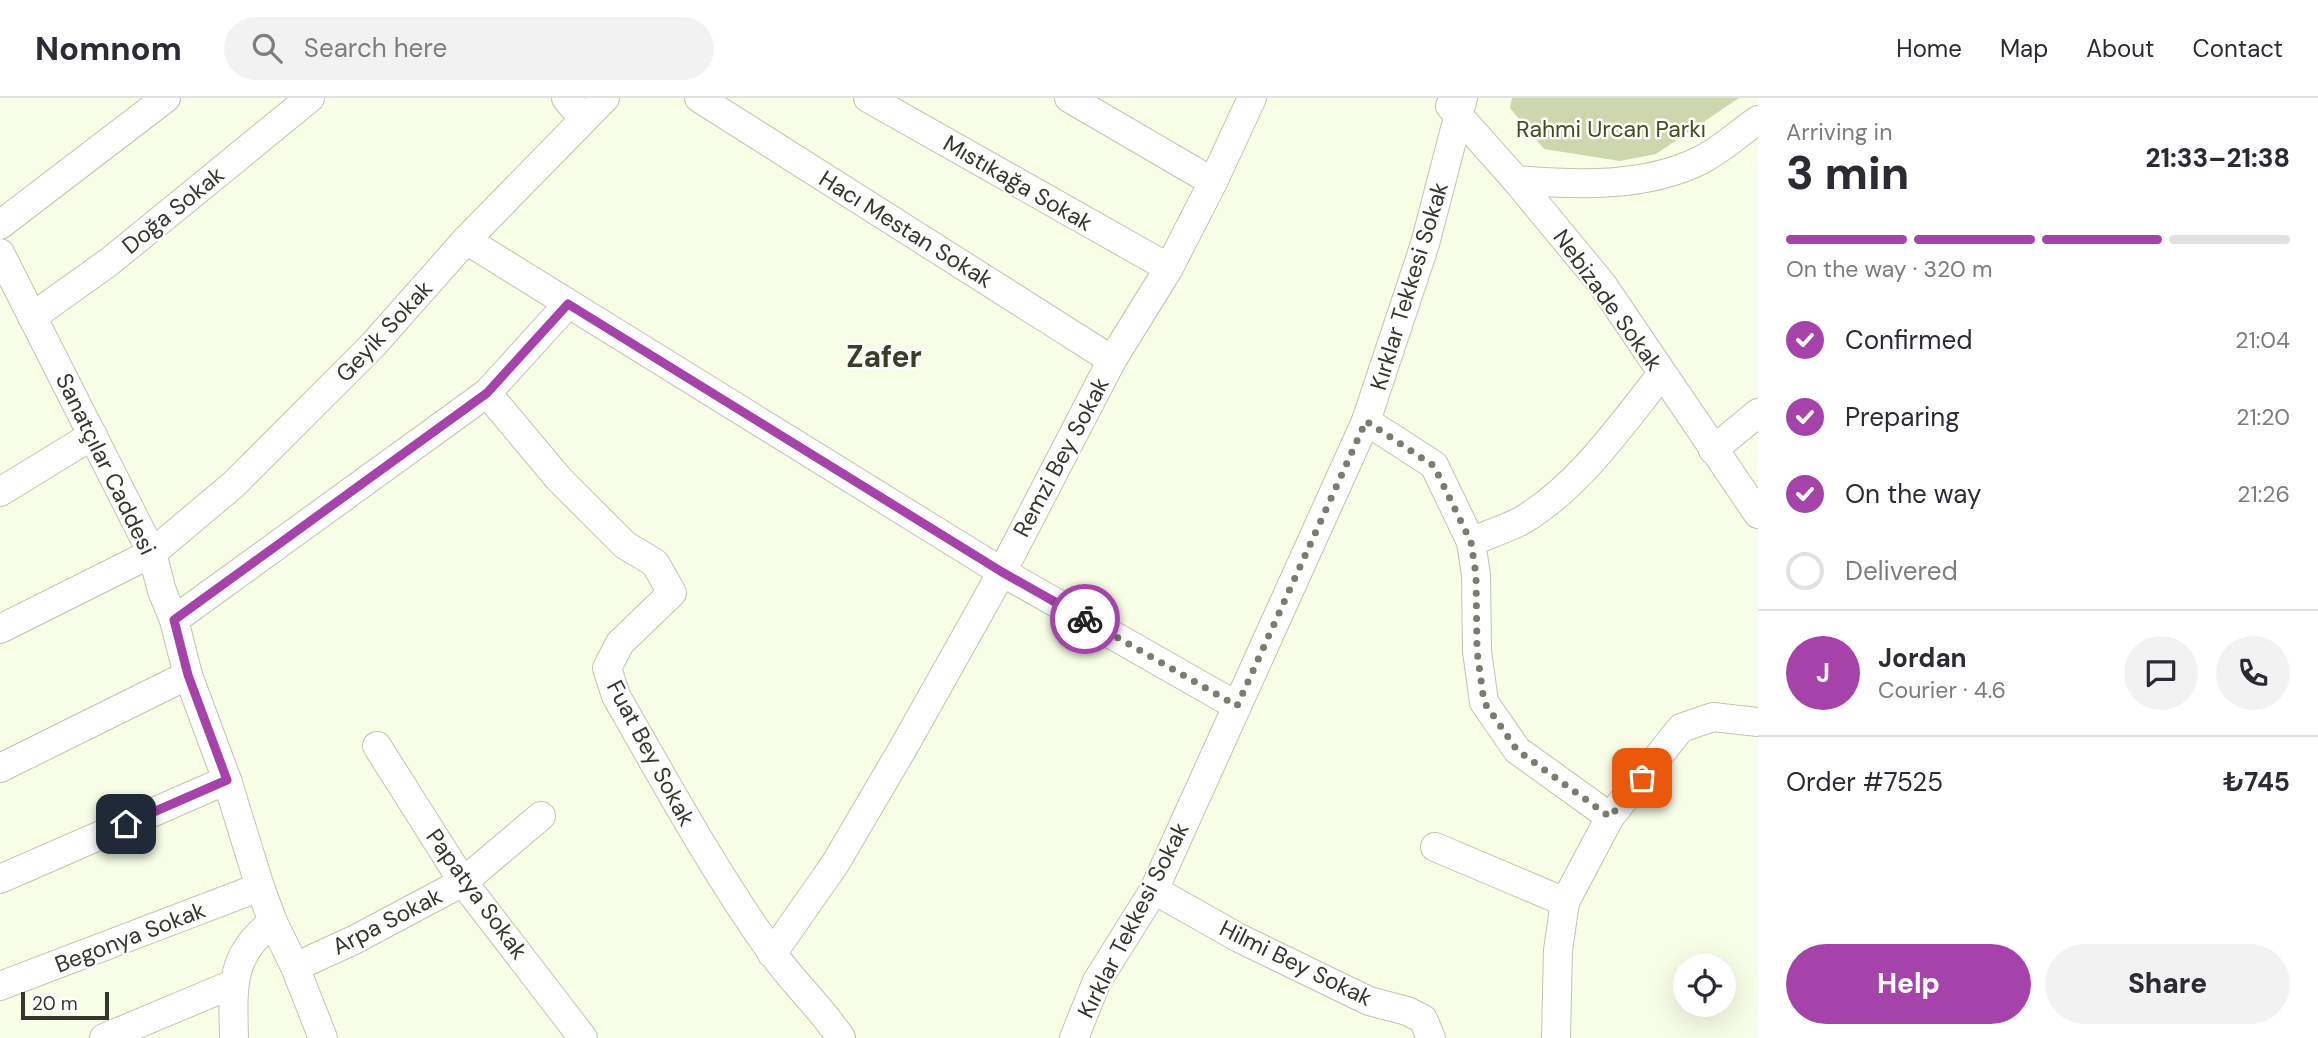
<!DOCTYPE html>
<meta charset="utf-8">
<style>
body{margin:0;font-family:"DM Sans",sans-serif;background:#f2f2f3;color:#2b2b33;height:100vh;display:flex;flex-direction:column;font-size:26px;white-space:nowrap}
*{box-sizing:border-box;margin:0}
p{font-size:23px;color:#7c7c81}
.icon{flex:none;width:38px;height:38px;fill:none;stroke:currentColor;stroke-width:2;stroke-linecap:round;stroke-linejoin:round}
.map{position:relative;flex:1;overflow:hidden}
.details{display:flex;flex-direction:column;background:#fff;width:560px}
.details>*{flex:none}
.controls{position:absolute;left:1673px;top:856px;display:grid;gap:14px}
.controls a{display:grid;place-items:center;width:63px;height:63px;border-radius:50%;background:#fff;box-shadow:0 7px 28px #0002;font-size:35px}
.scale{position:absolute;left:21px;bottom:18px;width:88px;box-sizing:border-box;padding-left:7px;border:4px solid #35362e;border-top:0;font-size:19px;line-height:24px;white-space:nowrap;color:#35362e;-webkit-text-stroke:5px #fff;paint-order:stroke}
.pin{position:absolute;display:grid;place-items:center;width:60px;height:60px;color:#fff;margin:-30px;border-radius:14px;box-shadow:0 4px 10px #0006}
.courier{position:absolute;display:grid;place-items:center;width:70px;height:70px;margin:-35px;border:5px solid #a543aa;border-radius:50%;background:#fff;color:#222;box-shadow:0 2px 9px #0007}
.overview em{font-style:normal;font-weight:800}
.overview div{display:flex;flex-direction:column-reverse}
.overview{display:flex;align-items:center;justify-content:space-between;height:119px;padding:0 28px}
h1{font-size:46px;font-weight:800;line-height:52px}
.bar{display:grid;grid-template-columns:repeat(4,1fr);gap:10px 7px;align-content:center;height:84px;padding:0 28px}
.bar i{height:9px;border-radius:5px;background:#e1e1e2}
.bar .active{background:#a543aa}
.bar p{grid-column:span 4}
.line{display:flex;align-items:center;gap:18px;padding:0 28px;border-top:2px solid #e1e1e2}
.line div{flex:1}
.round{display:grid;place-items:center;flex:none;width:74px;height:74px;border-radius:37px;background:#f2f2f3}
ol{padding:0 28px;list-style:none}
li{display:flex;align-items:center;gap:21px;height:77px}
li p{margin-inline-start:auto}
li .icon{padding:7px;border-radius:50%;background:#a543aa;color:#fff;stroke-width:4}
li:last-child{color:#7c7c81}
li i{width:38px;height:38px;border:4px solid #e1e1e2;border-radius:50%}
.action{display:flex;gap:14px;margin-top:auto;padding:14px 28px}
.action a{flex:1;height:80px;border-radius:42px;background:#a543aa;color:#fff;font-size:28px;font-weight:800;line-height:80px;text-align:center}
.action a+a{background:#f2f2f3;color:#2b2b33}
header{display:flex;align-items:center;gap:42px;box-sizing:border-box;height:98px;padding:0 35px;background:#fff;border-bottom:2px solid #e1e1e2}
header strong{font-size:33px}
nav{display:flex;gap:38px;margin-inline-start:auto;font-size:24px}
.search{width:490px;height:63px;background:#f2f2f3;display:flex;align-items:center;gap:18px;box-sizing:border-box;padding:0 24px;border-radius:38px;color:#7c7c81;font-size:26px}
main{display:flex;flex:1;min-height:0}
.map>svg:first-child{display:block}
.green{fill:#ced6ad}
.lines{fill:none;stroke-linecap:round;stroke-linejoin:round}
.minor-casing{stroke:#c1c5af;stroke-width:30}
.minor{stroke:#fff;stroke-width:28}
.done{stroke:#797c6e;stroke-width:7;stroke-dasharray:0 12.6}
.route{stroke:#a543aa;stroke-width:9}
.labels{text-anchor:middle;stroke-width:5;stroke-linejoin:round;paint-order:stroke}
.park-label{font-size:23px;fill:#464d18;stroke:#fff}
.street-label{font-size:23px;fill:#35362e;stroke:#fff}
.district-label{font-size:30px;font-weight:bold;fill:#3a3d2a;stroke:#fff}
</style>
<header>
<strong>Nomnom</strong>
<div class="search"><svg class="icon" aria-label="search" viewBox="0 0 24 24"><circle cx="10" cy="10" r="6"/><path d="M15 15l6 6"/></svg>Search here</div>
<nav><a>Home</a><a>Map</a><a>About</a><a>Contact</a></nav>
</header>
<main>
<div class="map">
<svg width="1758" height="940" viewBox="0 0 1758 940">
<rect width="100%" height="100%" fill="#f8fde6"/>
<polygon class="green" points="1512,0 1739,0 1656,56 1620,63 1544,51 1510,10"/>
<g class="lines">
<g class="minor-casing">
<g id="minor">
<polyline points="566,0 583,21"/>
<polyline points="699,0 1112,262"/>
<polyline points="868,0 1169,170"/>
<polyline points="1069,0 1213,84"/>
<polyline points="1450,8 1516,82 1602,186 1758,416"/>
<path d="M1516,82C1576,87 1645,90 1701,62C1721,52 1739,35 1758,22"/>
<polyline points="0,127 166,0"/>
<polyline points="466,142 1002,474 1237,608"/>
<polyline points="0,155 152,455 162,493 174,522 188,577 227,682 260,789 273,824 295,869 323,940"/>
<polyline points="32,219 109,164 310,0"/>
<path d="M487,295L559,381L625,447L655,465L672,495L620,545L607,570L616,598C666,685 713,772 771,853C792,884 821,909 841,940"/>
<polyline points="1366,323 1434,367 1471,444 1476,477 1477,553 1484,604 1517,652 1610,719"/>
<polyline points="1713,352 1758,315"/>
<polyline points="0,394 93,337"/>
<path d="M1471,444C1487,437 1505,431 1521,423C1579,389 1620,328 1662,276"/>
<polyline points="174,522 487,295 568,206"/>
<polyline points="0,531 152,455 233,387 373,247 466,142 605,0"/>
<polyline points="377,648 463,784 583,940"/>
<polyline points="0,670 188,577"/>
<polyline points="1435,749 1565,804"/>
<polyline points="0,781 227,682"/>
<polyline points="1154,792 1239,840 1369,903 1407,913 1423,921 1431,940"/>
<polyline points="772,856 835,766 906,645 1002,474 1112,262 1169,170 1213,84 1252,0"/>
<polyline points="295,869 354,842 463,784 541,718"/>
<polyline points="0,888 260,789"/>
<polyline points="104,940 233,886"/>
<path d="M234,940C233,890 229,857 273,824"/>
<polyline points="1074,940 1097,883 1154,792 1366,323 1425,146 1463,0"/>
<polyline points="1556,940 1558,852 1565,804 1610,719 1681,630 1713,619 1758,624"/>
</g>
</g>
<use href="#minor" class="minor"/>
</g>
<g class="lines">
<polyline class="done" points="1085,521 1237,608 1366,323 1434,368 1471,444 1476,477 1477,553 1484,604 1517,652 1610,719 1642,680"/>
<polyline class="route" points="126,726 227,682 188,577 174,522 487,295 568,206 1002,474 1085,521"/>
</g>
<g class="labels">
<g class="park-label">
<text x="1611" y="39">Rahmi Urcan Parkı</text>
</g>
<g class="street-label">
<text transform="translate(1018 85) rotate(30)" y="8">Mıstıkağa Sokak</text>
<text transform="translate(173 112) rotate(-39)" y="8">Doğa Sokak</text>
<text transform="translate(906 131) rotate(32)" y="8">Hacı Mestan Sokak</text>
<text transform="translate(1409 188) rotate(-73)" y="8">Kırklar Tekkesi Sokak</text>
<text transform="translate(1608 202) rotate(54)" y="8">Nebizade Sokak</text>
<text transform="translate(384 233) rotate(-47)" y="8">Geyik Sokak</text>
<text transform="translate(1061 359) rotate(-62)" y="8">Remzi Bey Sokak</text>
<text transform="translate(106 366) rotate(64)" y="8">Sanatçılar Caddesi</text>
<text transform="translate(651 655) rotate(62)" y="8">Fuat Bey Sokak</text>
<text transform="translate(477 796) rotate(54)" y="8">Papatya Sokak</text>
<text transform="translate(1133 822) rotate(-63)" y="8">Kırklar Tekkesi Sokak</text>
<text transform="translate(387 823) rotate(-27)" y="8">Arpa Sokak</text>
<text transform="translate(130 839) rotate(-21)" y="8">Begonya Sokak</text>
<text transform="translate(1296 865) rotate(26)" y="8">Hilmi Bey Sokak</text>
</g>
<g class="district-label">
<text x="884" y="269">Zafer</text>
</g>
</g>
</svg>
<div class="controls">
<a><svg class="icon" aria-label="locate" viewBox="0 0 24 24"><circle cx="12" cy="12" r="6"/><path d="M12 2v4M12 18v4M2 12h4M18 12h4"/></svg></a>
</div>
<div class="scale">20 m</div>
<div class="pin" style="left:1642px;top:680px;background:#ea580c"><svg class="icon" aria-label="bag" viewBox="0 0 24 24"><path d="M5 8h14l-1 12H6zM9 8a3 3 0 0 1 6 0"/></svg></div>
<div class="pin" style="left:126px;top:726px;background:#1f2937"><svg class="icon" aria-label="home" viewBox="0 0 24 24"><path d="M3 11l9-7 9 7M6 9v11h12V9"/></svg></div>
<div class="courier" style="left:1085px;top:521px"><svg class="icon" aria-label="bike" viewBox="0 0 24 24"><circle cx="6" cy="16" r="4"/><circle cx="18" cy="16" r="4"/><path d="M6 16l4-8h5l3 8M10 8l3 8H6M13 5h3"/></svg></div>
</div>
<section class="details">
<div class="overview"><div><h1>3 min</h1><p>Arriving in</p></div><em>21:33–21:38</em></div>
<div class="bar"><i class="active"></i><i class="active"></i><i class="active"></i><i></i><p>On the way · 320 m</p></div>
<ol>
<li><svg class="icon" aria-label="check" viewBox="0 0 24 24"><path d="M5 12l5 5 9-10"/></svg>Confirmed<p>21:04</p></li>
<li><svg class="icon" aria-label="check" viewBox="0 0 24 24"><path d="M5 12l5 5 9-10"/></svg>Preparing<p>21:20</p></li>
<li><svg class="icon" aria-label="check" viewBox="0 0 24 24"><path d="M5 12l5 5 9-10"/></svg>On the way<p>21:26</p></li>
<li><i></i>Delivered</li>
</ol>
<div class="line" style="height:126px"><b class="round" style="background:#a543aa;color:#fff">J</b><div><b>Jordan</b><p>Courier · 4.6</p></div><a class="round"><svg class="icon" aria-label="chat" viewBox="0 0 24 24"><path d="M4 5h16v11H9l-5 4z"/></svg></a><a class="round"><svg class="icon" aria-label="phone" viewBox="0 0 24 24"><path d="M5 4h4l2 5-3 2q2 4 5 5l2-3 5 2v4C11 20 4 13 5 4z"/></svg></a></div>
<div class="line" style="height:91px"><div>Order #7525</div><b>₺745</b></div>
<div class="action"><a>Help</a><a>Share</a></div>
</section>
</main>
